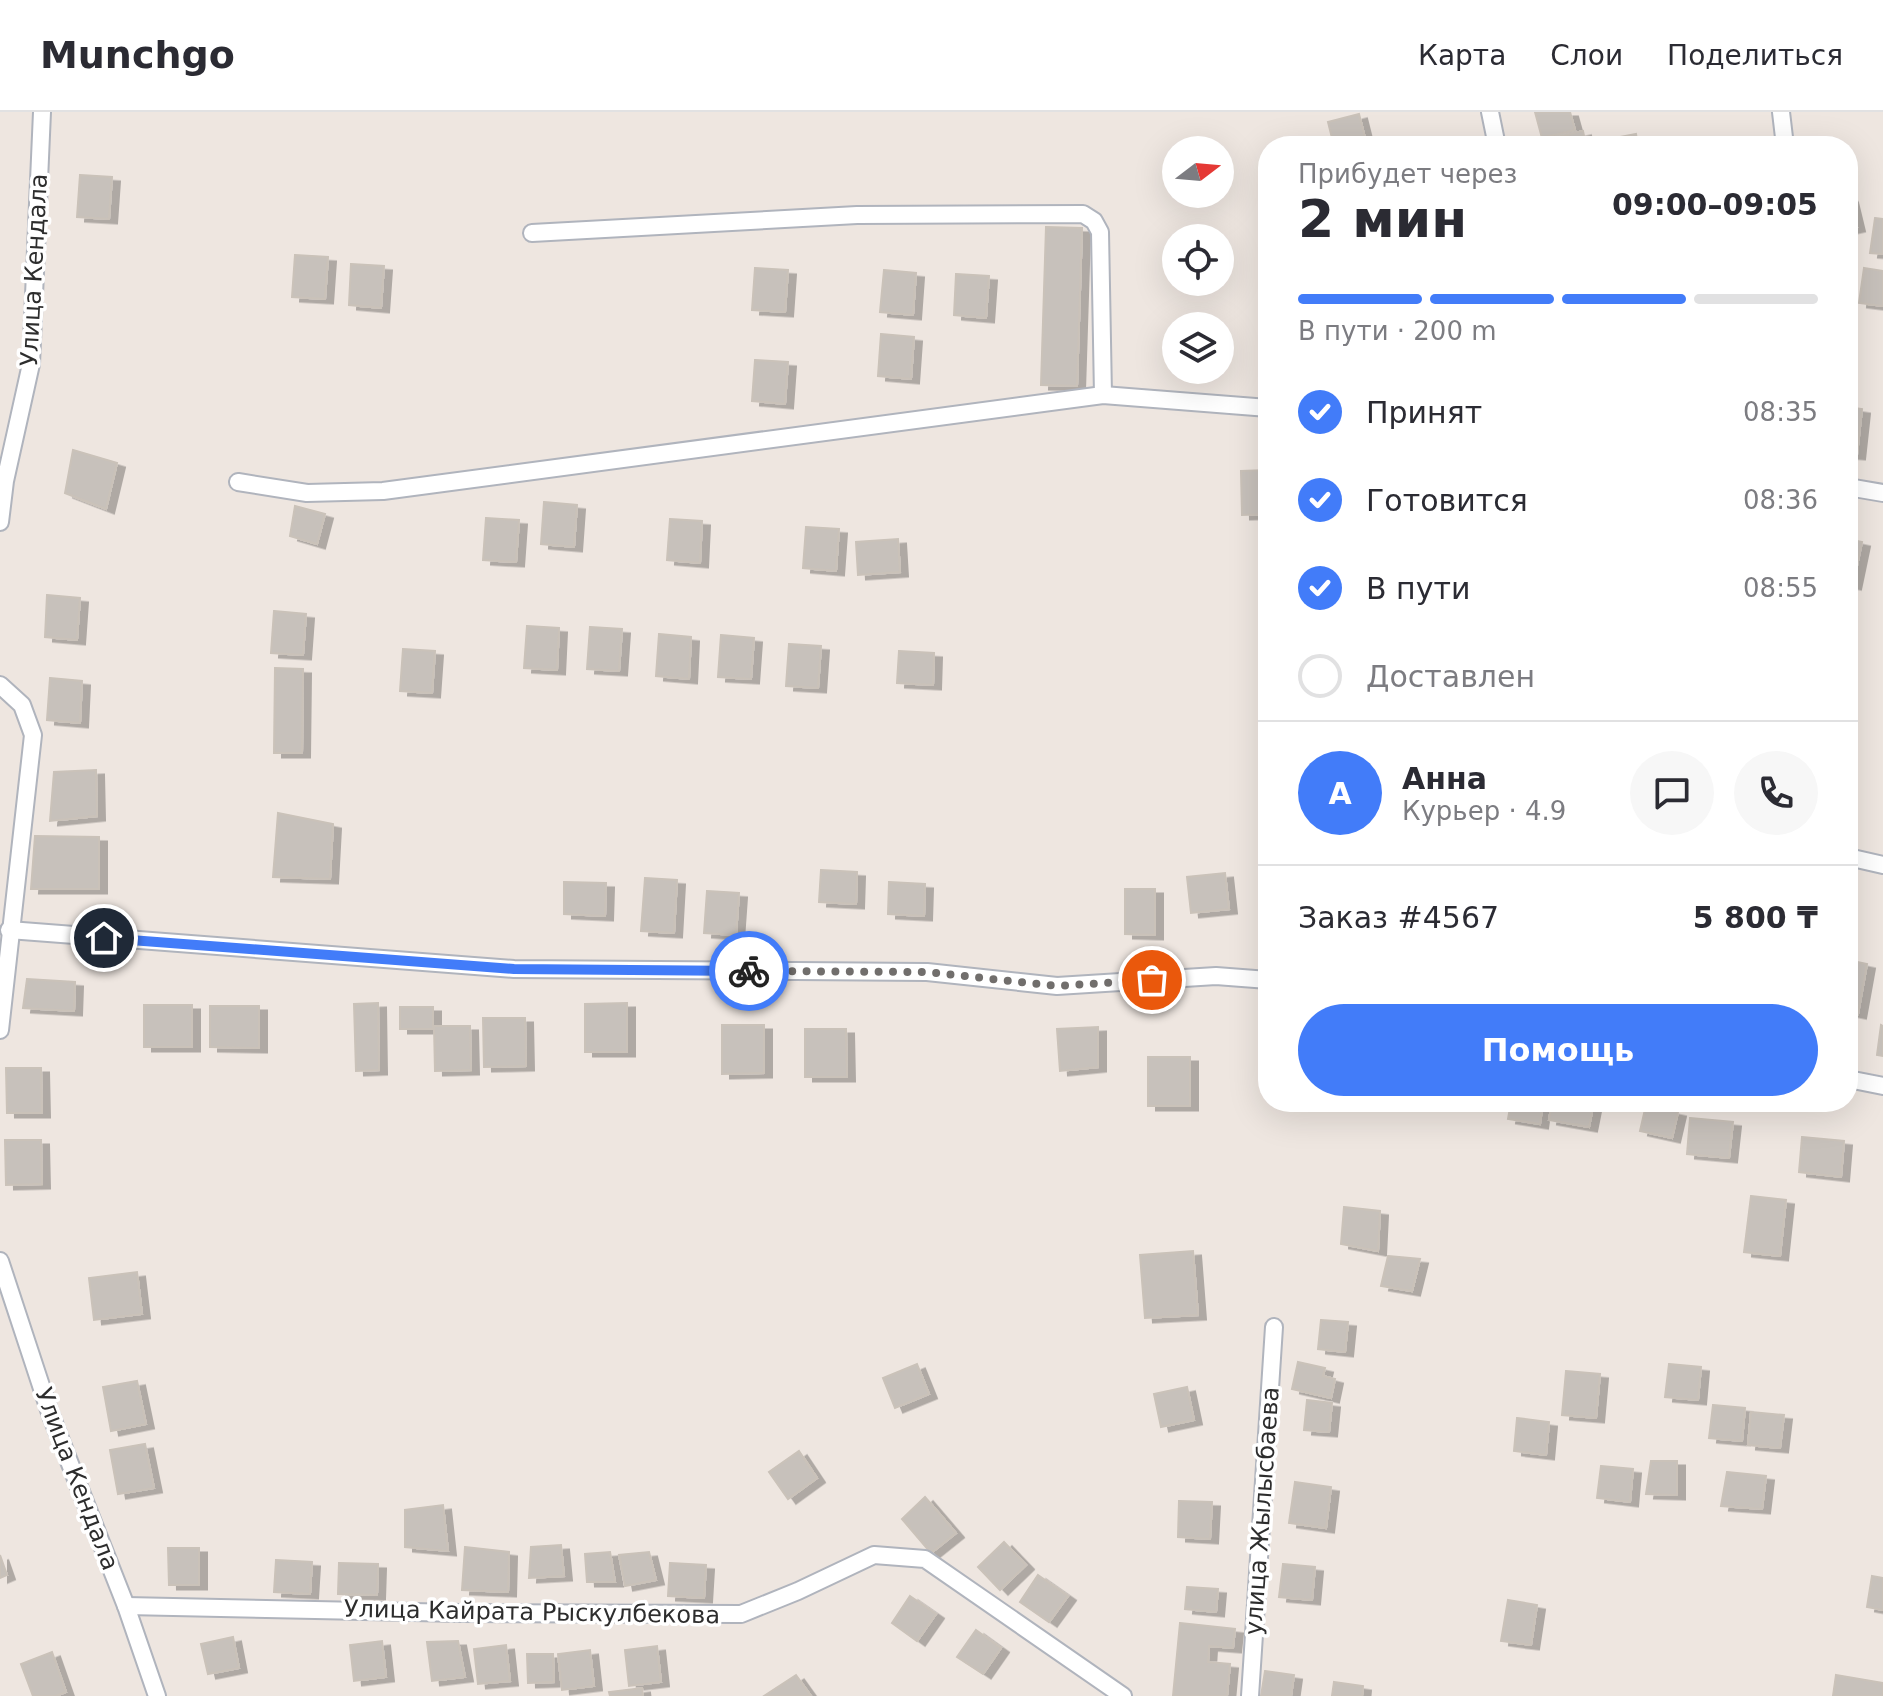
<!DOCTYPE html>
<html lang="ru">
<meta charset="utf-8">
<style>
body{margin:0;font-family:"DejaVu Sans",sans-serif;background:#f7f7f7;color:#2b2b33;height:100vh;display:flex;flex-direction:column;font-size:30px;white-space:nowrap}
*{box-sizing:border-box;margin:0}
p{font-size:26px;color:#7c7c81}
.icon{flex:none;width:44px;height:44px;fill:none;stroke:currentColor;stroke-width:2;stroke-linecap:round;stroke-linejoin:round}
.map{position:relative;flex:1;overflow:hidden}
.drawer{position:absolute;left:1258px;top:24px;width:600px;height:976px;display:flex;flex-direction:column;background:#fff;border-radius:32px;box-shadow:0 8px 32px #0002}
.drawer>*{flex:none}
.needle{width:52px;rotate:74deg}
.controls{position:absolute;left:1162px;top:24px;display:grid;gap:16px}
.controls a{display:grid;place-items:center;width:72px;height:72px;border-radius:50%;background:#fff;box-shadow:0 8px 32px #0002;font-size:40px}
.pin{position:absolute;display:grid;place-items:center;width:68px;height:68px;color:#fff;margin:-34px;border:4px solid #fff;border-radius:50%;box-shadow:0 2px 8px #0007}
.courier{position:absolute;display:grid;place-items:center;width:80px;height:80px;margin:-40px;border:6px solid #427cf9;border-radius:50%;background:#fff;color:#222;box-shadow:0 2px 10px #0007}
.headline em{font-style:normal;font-weight:800}
.headline div{display:flex;flex-direction:column-reverse}
.headline{display:flex;align-items:center;justify-content:space-between;height:136px;padding:0 40px}
h1{font-size:52px;font-weight:800;line-height:60px}
.bar{display:grid;grid-template-columns:repeat(4,1fr);gap:12px 8px;align-content:center;height:96px;padding:0 40px}
.bar i{height:10px;border-radius:6px;background:#e1e1e2}
.bar .selected{background:#427cf9}
.bar p{grid-column:span 4}
.line{display:flex;align-items:center;gap:20px;padding:0 40px;border-top:2px solid #e1e1e2}
.line div{flex:1}
.round{display:grid;place-items:center;flex:none;width:84px;height:84px;border-radius:42px;background:#f7f7f7}
ol{padding:0 40px;list-style:none}
li{display:flex;align-items:center;gap:24px;height:88px}
li p{margin-inline-start:auto}
li .icon{padding:8px;border-radius:50%;background:#427cf9;color:#fff;stroke-width:4}
li:last-child{color:#7c7c81}
li i{width:44px;height:44px;border:4px solid #e1e1e2;border-radius:50%}
.cta{display:flex;gap:16px;margin-top:auto;padding:16px 40px}
.cta a{flex:1;height:92px;border-radius:48px;background:#427cf9;color:#fff;font-size:32px;font-weight:800;line-height:92px;text-align:center}
header{display:flex;align-items:center;gap:48px;box-sizing:border-box;height:112px;padding:0 40px;background:#fff;border-bottom:2px solid #e1e1e2}
header strong{font-size:38px}
nav{display:flex;gap:44px;margin-inline-start:auto;font-size:28px}
.map>svg:first-child{display:block}
.building{fill:#c7c1bb;stroke:#cac2b9;stroke-width:2;filter:url(#shadow)}
.lines{fill:none;stroke-linecap:round;stroke-linejoin:round}
.street-casing{stroke:#b0b4bd;stroke-width:20}
.street{stroke:#fff;stroke-width:16}
.done{stroke:#716e6c;stroke-width:8;stroke-dasharray:0 14.4}
.route{stroke:#427cf9;stroke-width:10}
.labels{text-anchor:middle;stroke-width:7;stroke-linejoin:round;paint-order:stroke}
.street-label{font-size:24px;fill:#2d2d2d;stroke:#fff}
</style>
<header>
<strong>Munchgo</strong>
<nav><a>Карта</a><a>Слои</a><a>Поделиться</a></nav>
</header>
<div class="map">
<svg width="1883" height="1584" viewBox="0 0 1883 1584">
<defs>
<filter id="shadow"><feDropShadow dx="8" dy="4.5" stdDeviation="0" flood-color="#0004"/></filter>
</defs>
<rect width="100%" height="100%" fill="#eee6e0"/>
<g class="building">
<polygon points="1535,0 1570,0 1575,18 1542,26"/>
<polygon points="1359,2 1367,34 1334,34 1328,10"/>
<polygon points="1583,19 1586,34 1524,34 1524,33"/>
<polygon points="1636,22 1638,34 1600,34 1599,29"/>
<polygon points="1836,28 1837,34 1811,34"/>
<polygon points="80,63 112,65 109,107 77,105"/>
<polygon points="1850,86 1857,115 1848,117 1848,87"/>
<polygon points="1875,106 1883,107 1883,142 1870,141"/>
<polygon points="1046,115 1082,116 1077,274 1041,273"/>
<polygon points="295,143 328,145 325,187 292,185"/>
<polygon points="351,152 384,154 381,196 349,193"/>
<polygon points="755,156 788,158 785,200 752,198"/>
<polygon points="1864,156 1883,159 1883,194 1859,191"/>
<polygon points="884,158 916,161 913,203 880,200"/>
<polygon points="956,162 989,164 986,206 954,203"/>
<polygon points="881,222 914,225 911,267 878,264"/>
<polygon points="755,248 788,250 785,292 752,289"/>
<polygon points="1848,295 1862,297 1857,343 1848,342"/>
<polygon points="73,338 117,351 106,397 65,381"/>
<polygon points="1268,358 1268,402 1242,403 1241,359"/>
<polygon points="544,390 577,393 574,435 541,432"/>
<polygon points="295,394 325,402 317,432 290,424"/>
<polygon points="486,406 519,408 516,450 483,448"/>
<polygon points="670,407 702,409 700,451 667,448"/>
<polygon points="806,415 839,417 836,459 803,456"/>
<polygon points="898,427 900,460 858,463 856,430"/>
<polygon points="1848,427 1862,430 1853,473 1848,472"/>
<polygon points="47,483 80,486 77,528 45,525"/>
<polygon points="274,499 306,502 303,543 271,541"/>
<polygon points="527,514 559,516 557,558 524,556"/>
<polygon points="590,515 622,517 619,559 587,557"/>
<polygon points="659,522 691,525 689,567 656,564"/>
<polygon points="721,523 754,526 751,567 718,565"/>
<polygon points="789,532 821,534 818,576 786,574"/>
<polygon points="403,537 435,539 432,581 400,579"/>
<polygon points="899,539 934,541 933,573 897,571"/>
<polygon points="275,556 303,557 302,641 274,641"/>
<polygon points="50,566 82,569 80,611 47,608"/>
<polygon points="96,658 97,704 50,709 54,660"/>
<polygon points="278,701 333,712 330,767 273,765"/>
<polygon points="35,724 99,725 99,777 31,777"/>
<polygon points="821,758 857,760 856,792 819,790"/>
<polygon points="1225,761 1229,797 1191,801 1187,765"/>
<polygon points="645,766 677,768 674,821 641,819"/>
<polygon points="564,770 606,771 605,804 564,802"/>
<polygon points="889,770 925,772 924,804 888,802"/>
<polygon points="1125,777 1155,777 1155,823 1125,822"/>
<polygon points="707,779 739,781 736,823 704,821"/>
<polygon points="1848,848 1867,852 1858,902 1848,900"/>
<polygon points="27,867 75,870 74,899 23,896"/>
<polygon points="378,891 379,958 356,959 354,892"/>
<polygon points="627,891 627,940 585,940 585,892"/>
<rect x="144" y="893" width="48" height="42"/>
<polygon points="210,894 259,894 259,936 210,935"/>
<rect x="400" y="895" width="33" height="22"/>
<polygon points="483,906 525,906 526,954 484,955"/>
<polygon points="722,913 764,913 764,961 722,962"/>
<polygon points="1881,913 1883,914 1883,944 1877,943"/>
<polygon points="434,914 470,914 471,958 435,959"/>
<polygon points="1098,915 1098,955 1060,959 1057,917"/>
<polygon points="805,917 846,917 847,965 805,965"/>
<rect x="1148" y="945" width="42" height="49"/>
<polygon points="6,956 41,956 42,1001 7,1001"/>
<polygon points="1447,990 1475,990 1474,994"/>
<polygon points="1511,990 1543,990 1540,1012 1508,1007"/>
<polygon points="1552,990 1594,990 1589,1015 1549,1008"/>
<polygon points="1646,993 1678,1000 1672,1026 1640,1019"/>
<polygon points="1690,1006 1733,1010 1729,1046 1687,1042"/>
<polygon points="1802,1025 1844,1029 1841,1065 1799,1060"/>
<polygon points="5,1028 41,1028 42,1072 6,1073"/>
<polygon points="1751,1084 1786,1088 1780,1144 1744,1140"/>
<polygon points="1344,1095 1380,1099 1378,1139 1341,1132"/>
<polygon points="1193,1139 1198,1203 1145,1206 1140,1143"/>
<polygon points="1388,1144 1420,1147 1412,1179 1381,1174"/>
<polygon points="137,1160 142,1202 94,1208 89,1166"/>
<polygon points="1321,1208 1348,1210 1345,1240 1318,1237"/>
<polygon points="1298,1250 1325,1256 1323,1264 1335,1267 1331,1286 1292,1277"/>
<polygon points="917,1252 929,1282 895,1296 883,1266"/>
<polygon points="1669,1252 1701,1255 1698,1288 1665,1285"/>
<polygon points="1566,1259 1600,1262 1596,1306 1562,1303"/>
<polygon points="137,1269 146,1312 111,1319 103,1275"/>
<polygon points="1187,1275 1194,1308 1161,1315 1154,1282"/>
<polygon points="1307,1288 1332,1291 1329,1320 1304,1318"/>
<polygon points="1713,1293 1745,1296 1742,1329 1709,1326"/>
<polygon points="1751,1300 1784,1303 1780,1336 1748,1333"/>
<polygon points="1517,1306 1549,1310 1546,1343 1514,1339"/>
<polygon points="145,1332 154,1376 118,1382 110,1338"/>
<polygon points="799,1339 817,1366 788,1387 769,1360"/>
<polygon points="1651,1349 1677,1349 1677,1383 1646,1382"/>
<polygon points="1601,1354 1633,1357 1630,1390 1597,1386"/>
<polygon points="1727,1360 1766,1364 1762,1397 1721,1394"/>
<polygon points="1295,1370 1331,1375 1326,1416 1289,1411"/>
<polygon points="925,1385 956,1421 931,1441 902,1407"/>
<polygon points="1179,1389 1212,1390 1210,1427 1178,1425"/>
<polygon points="443,1393 448,1439 405,1435 405,1398"/>
<polygon points="1004,1430 1026,1453 1000,1478 978,1455"/>
<polygon points="561,1433 564,1464 529,1466 531,1435"/>
<polygon points="465,1435 509,1440 508,1480 462,1478"/>
<polygon points="168,1436 199,1436 199,1473 169,1473"/>
<polygon points="610,1440 615,1470 587,1470 585,1442"/>
<polygon points="649,1440 656,1468 625,1474 619,1443"/>
<polygon points="0,1443 7,1463 0,1466"/>
<polygon points="276,1448 312,1450 310,1482 274,1480"/>
<polygon points="339,1451 378,1452 377,1483 338,1482"/>
<polygon points="670,1451 706,1453 704,1486 668,1484"/>
<polygon points="1283,1452 1315,1455 1312,1488 1279,1485"/>
<polygon points="1038,1463 1068,1484 1049,1510 1020,1490"/>
<polygon points="1872,1464 1883,1466 1883,1498 1867,1495"/>
<polygon points="1187,1475 1218,1477 1216,1500 1185,1497"/>
<polygon points="910,1484 936,1502 917,1529 892,1511"/>
<polygon points="1508,1488 1537,1493 1531,1533 1501,1529"/>
<polygon points="1180,1511 1235,1517 1233,1536 1209,1534 1208,1550 1230,1552 1227,1584 1173,1584"/>
<polygon points="976,1518 1001,1536 983,1562 957,1545"/>
<polygon points="233,1525 239,1556 208,1562 201,1532"/>
<polygon points="382,1529 386,1565 354,1569 350,1533"/>
<polygon points="458,1529 465,1565 432,1569 427,1530"/>
<polygon points="506,1533 510,1569 478,1572 474,1537"/>
<polygon points="657,1534 661,1570 629,1574 625,1538"/>
<polygon points="590,1538 594,1574 562,1578 558,1542"/>
<polygon points="52,1540 66,1580 56,1584 33,1584 21,1552"/>
<polygon points="527,1542 553,1542 554,1570 528,1571"/>
<polygon points="1265,1559 1294,1563 1291,1584 1261,1584"/>
<polygon points="796,1563 811,1584 764,1584"/>
<polygon points="1836,1563 1883,1571 1883,1584 1833,1584"/>
<polygon points="1334,1570 1363,1574 1362,1584 1332,1584"/>
<polygon points="642,1576 643,1584 610,1584 609,1580"/>
</g>
<g class="lines">
<g class="street-casing">
<g id="street">
<polyline points="1490,0 1497,34"/>
<polyline points="1781,0 1785,34"/>
<polyline points="532,121 857,103 1083,102 1094,109 1100,120 1103,283"/>
<polyline points="238,370 307,381 383,379 1103,283 1268,296"/>
<polyline points="1848,375 1883,381"/>
<polyline points="0,410 5,369 31,252 42,0"/>
<polyline points="0,573 22,593 33,623 0,918"/>
<polyline points="1848,745 1883,753"/>
<polyline points="9,818 514,857 927,860 1057,874 1216,864 1268,868"/>
<polyline points="1848,967 1883,974"/>
<polyline points="0,1149 50,1301 126,1494 157,1584"/>
<polyline points="126,1494 461,1501 741,1502 798,1479 874,1443 925,1447 1123,1584"/>
<polyline points="1250,1584 1274,1215"/>
</g>
</g>
<use href="#street" class="street"/>
</g>
<g class="lines">
<polyline class="done" points="749,859 927,860 1057,874 1152,868"/>
<polyline class="route" points="104,826 514,857 749,859"/>
</g>
<g class="labels">
<g class="street-label">
<text transform="translate(34 158) rotate(-87)" y="8">Улица Кендала</text>
<text transform="translate(77 1367) rotate(69)" y="8">Улица Кендала</text>
<text transform="translate(1262 1399) rotate(-86)" y="8">улица Жылысбаева</text>
<text transform="translate(532 1500) rotate(1)" y="8">Улица Кайрата Рыскулбекова</text>
</g>
</g>
</svg>
<div class="controls">
<a><svg class="needle" viewBox="-14 -14 28 28"><path d="M0-13l5 13h-10z" fill="#e53935"/><path d="M0 13l5-13h-10z" fill="#7c7c81"/></svg></a>
<a><svg class="icon" aria-label="locate" viewBox="0 0 24 24"><circle cx="12" cy="12" r="6"/><path d="M12 2v4M12 18v4M2 12h4M18 12h4"/></svg></a>
<a><svg class="icon" aria-label="layers" viewBox="0 0 24 24"><path d="M12 4l9 5-9 5-9-5zM3 14l9 5 9-5"/></svg></a>
</div>
<div class="pin" style="left:1152px;top:868px;background:#ea580c"><svg class="icon" aria-label="bag" viewBox="0 0 24 24"><path d="M5 8h14l-1 12H6zM9 8a3 3 0 0 1 6 0"/></svg></div>
<div class="pin" style="left:104px;top:826px;background:#1f2937"><svg class="icon" aria-label="home" viewBox="0 0 24 24"><path d="M3 11l9-7 9 7M6 9v11h12V9"/></svg></div>
<div class="courier" style="left:749px;top:859px"><svg class="icon" aria-label="bike" viewBox="0 0 24 24"><circle cx="6" cy="16" r="4"/><circle cx="18" cy="16" r="4"/><path d="M6 16l4-8h5l3 8M10 8l3 8H6M13 5h3"/></svg></div>
<section class="drawer">
<div class="headline"><div><h1>2 мин</h1><p>Прибудет через</p></div><em>09:00–09:05</em></div>
<div class="bar"><i class="selected"></i><i class="selected"></i><i class="selected"></i><i></i><p>В пути · 200 m</p></div>
<ol>
<li><svg class="icon" aria-label="check" viewBox="0 0 24 24"><path d="M5 12l5 5 9-10"/></svg>Принят<p>08:35</p></li>
<li><svg class="icon" aria-label="check" viewBox="0 0 24 24"><path d="M5 12l5 5 9-10"/></svg>Готовится<p>08:36</p></li>
<li><svg class="icon" aria-label="check" viewBox="0 0 24 24"><path d="M5 12l5 5 9-10"/></svg>В пути<p>08:55</p></li>
<li><i></i>Доставлен</li>
</ol>
<div class="line" style="height:144px"><b class="round" style="background:#427cf9;color:#fff">А</b><div><b>Анна</b><p>Курьер · 4.9</p></div><a class="round"><svg class="icon" aria-label="chat" viewBox="0 0 24 24"><path d="M4 5h16v11H9l-5 4z"/></svg></a><a class="round"><svg class="icon" aria-label="phone" viewBox="0 0 24 24"><path d="M5 4h4l2 5-3 2q2 4 5 5l2-3 5 2v4C11 20 4 13 5 4z"/></svg></a></div>
<div class="line" style="height:104px"><div>Заказ #4567</div><b>5 800 ₸</b></div>
<div class="cta"><a>Помощь</a></div>
</section>
</div>
